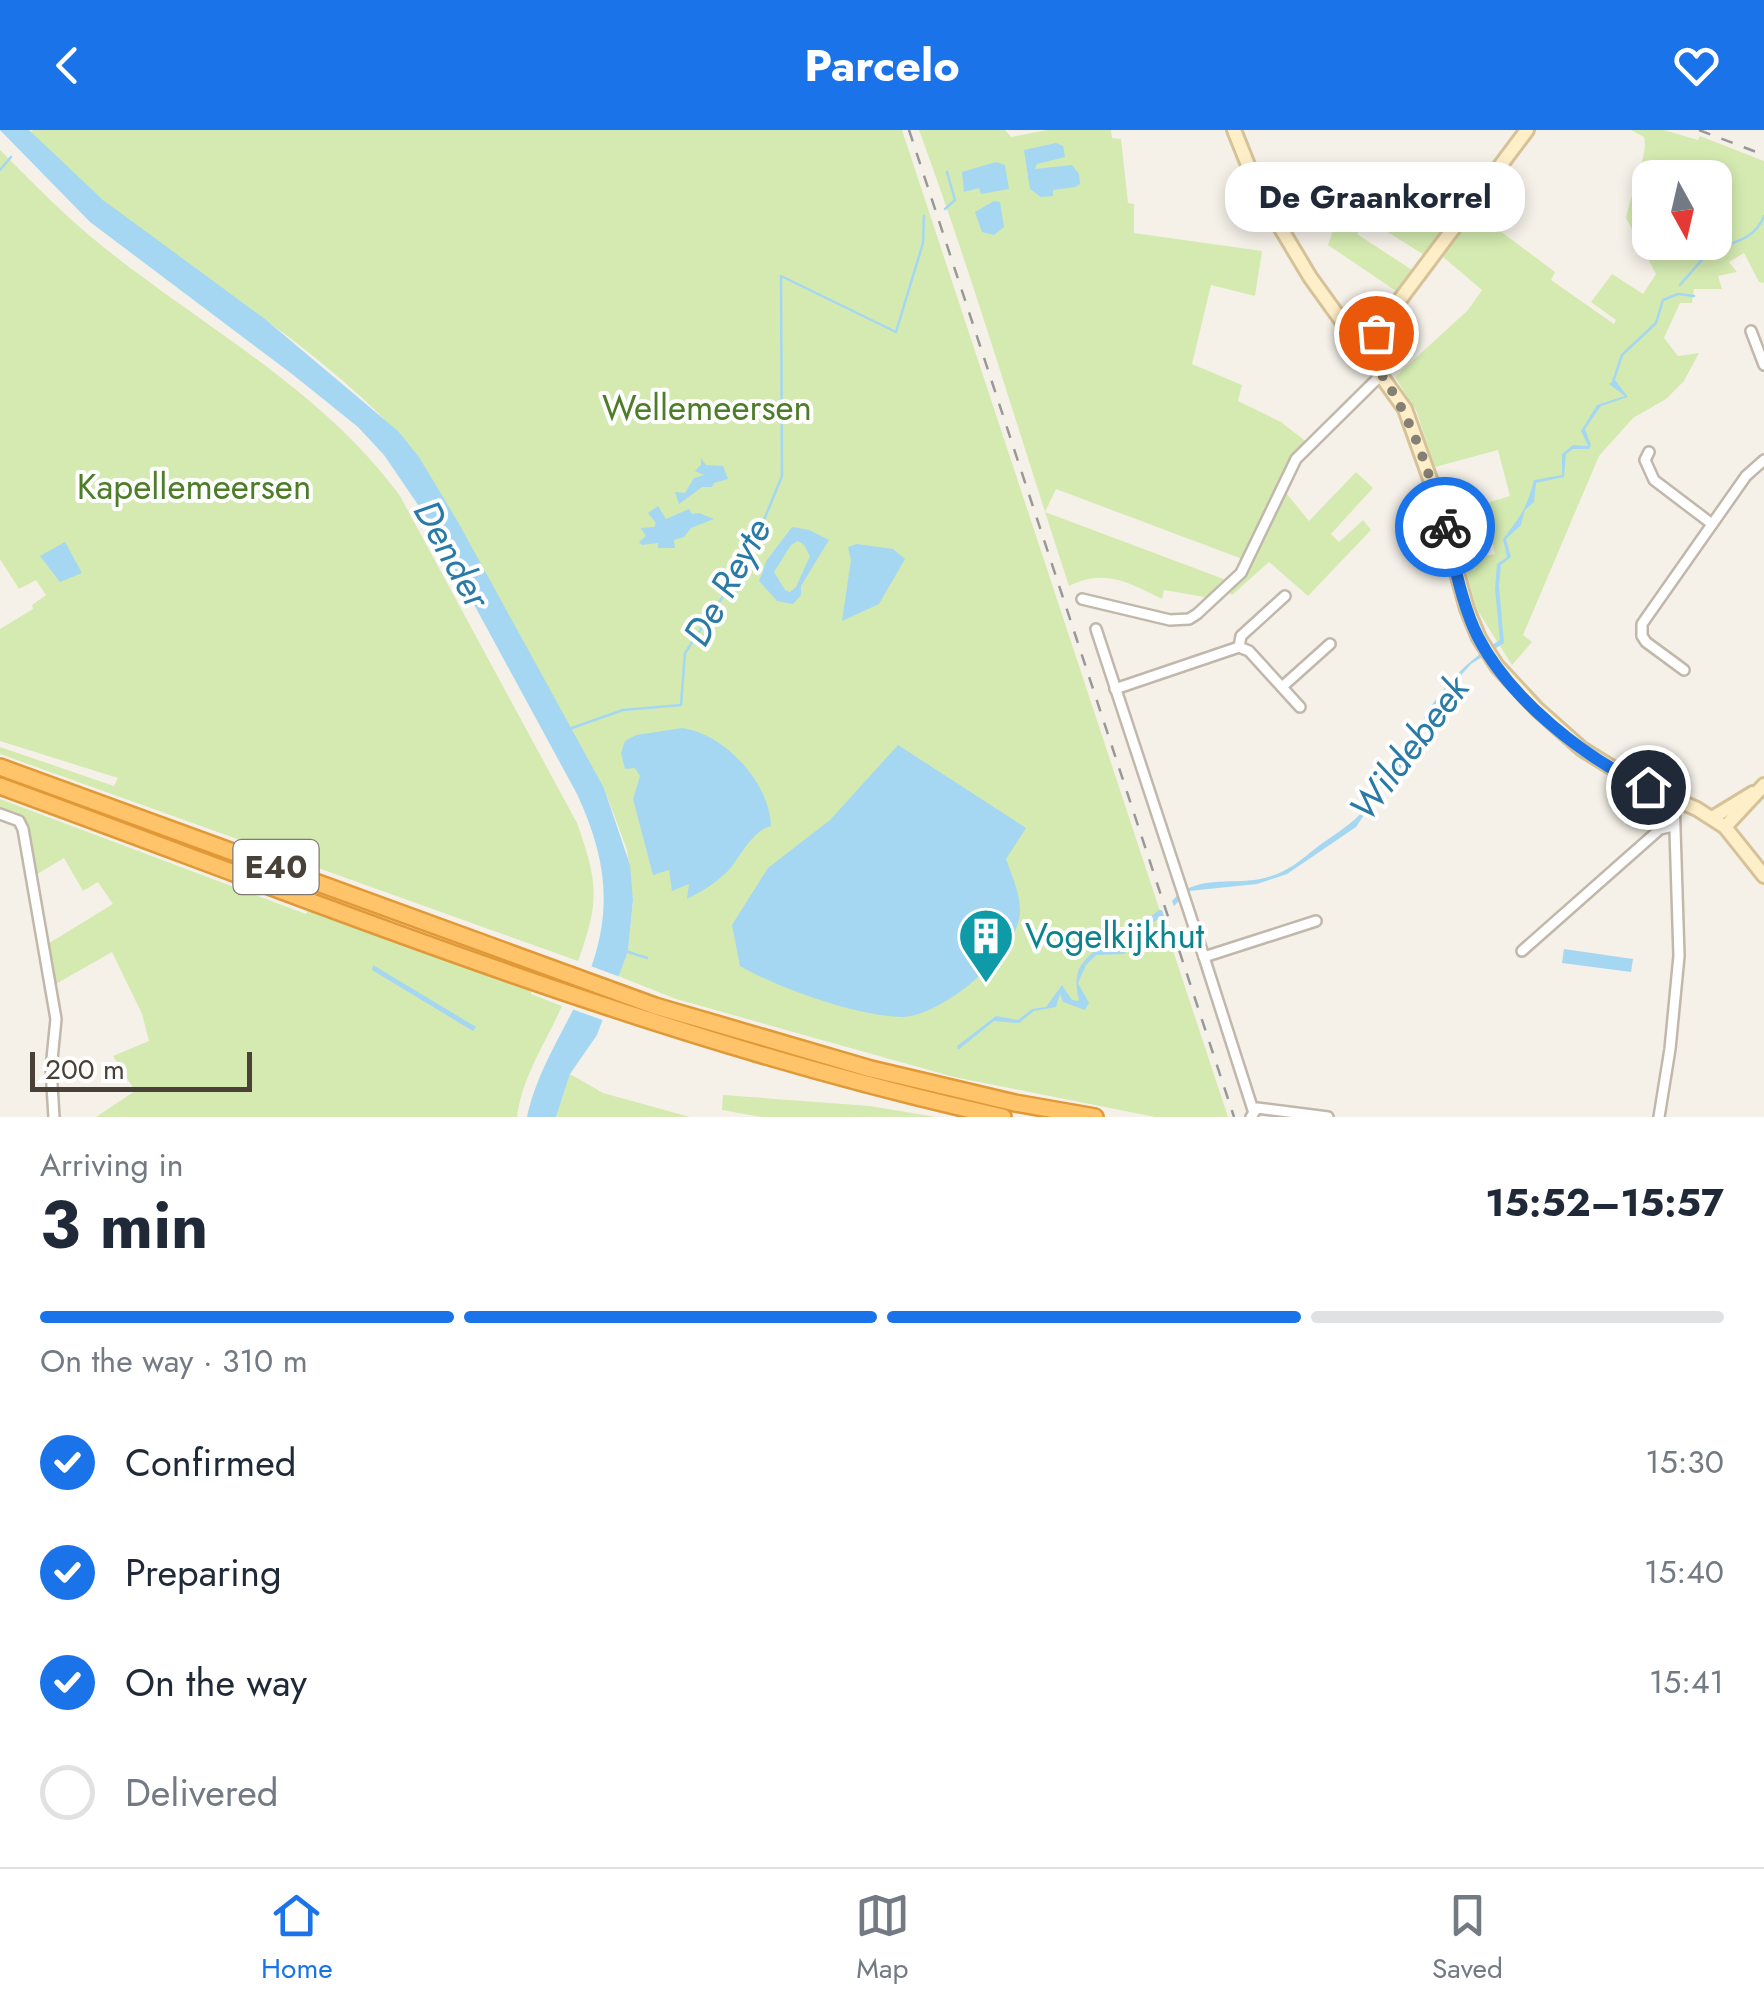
<!DOCTYPE html>
<meta charset="utf-8">
<style>
body{margin:0;font-family:Jost,sans-serif;background:#f6f6f7;color:#1f2937;height:100vh;display:flex;flex-direction:column;font-size:38px;white-space:nowrap}
*{box-sizing:border-box;margin:0}
p{font-size:32px;color:#747a83}
.icon{flex:none;width:55px;height:55px;fill:none;stroke:currentColor;stroke-width:2;stroke-linecap:round;stroke-linejoin:round}
.map{position:relative;height:987px;overflow:hidden}
.drawer{display:flex;flex-direction:column;background:#fff;flex:1}
.drawer>*{flex:none}
.needle{width:65px;rotate:172deg}
.buttons{position:absolute;left:1632px;top:30px;display:grid;gap:20px}
.buttons a{display:grid;place-items:center;width:100px;height:100px;border-radius:20px;background:#fff;box-shadow:0 5px 15px #0003;font-size:50px}
.scale{position:absolute;left:30px;bottom:25px;width:222px;box-sizing:border-box;padding-left:10px;border:5px solid #494137;border-top:0;font-size:28px;line-height:35px;white-space:nowrap;color:#494137;-webkit-text-stroke:8px #fff;paint-order:stroke}
.pin{position:absolute;display:grid;place-items:center;width:85px;height:85px;color:#fff;margin:-42px;border:5px solid #fff;border-radius:50%;box-shadow:0 2px 10px #0007}
.courier{position:absolute;display:grid;place-items:center;width:100px;height:100px;margin:-50px;border:8px solid #1a73e8;border-radius:50%;background:#fff;color:#222;box-shadow:0 2px 12px #0007}
.bubble{position:absolute;height:70px;border-radius:30px;background:#fff;box-shadow:0 5px 15px #0003;font-size:32px;font-weight:700;line-height:70px;text-align:center}
.headline em{font-style:normal;font-weight:700}
.headline div{display:flex;flex-direction:column-reverse}
.headline{display:flex;align-items:center;justify-content:space-between;height:170px;padding:0 40px}
h1{font-size:65px;font-weight:700;line-height:75px}
.bar{display:grid;grid-template-columns:repeat(4,1fr);gap:15px 10px;align-content:center;height:120px;padding:0 40px}
.bar i{height:12px;border-radius:8px;background:#e0e1e3}
.bar .on{background:#1a73e8}
.bar p{grid-column:span 4}
ol{padding:0 40px;list-style:none}
li{display:flex;align-items:center;gap:30px;height:110px}
li p{margin-inline-start:auto}
li .icon{padding:10px;border-radius:50%;background:#1a73e8;color:#fff;stroke-width:4}
li:last-child{color:#747a83}
li i{width:55px;height:55px;border:5px solid #e0e1e3;border-radius:50%}
header{display:flex;justify-content:space-between;align-items:center;height:130px;padding:0 40px;background:#1a73e8;color:#fff;font-size:45px;font-weight:700}
.menu{display:flex;justify-content:space-around;align-items:center;height:140px;border-top:2px solid #e0e1e3;background:#fff;font-size:28px;color:#747a83}
.menu a{display:grid;justify-items:center;gap:5px}
.menu .on{color:#1a73e8}
.map>svg:first-child{display:block}
.green{fill:#d4eab1;fill-rule:evenodd}
.water{fill:#a5d7f2;fill-rule:evenodd}
.pier{fill:#f5f1e9}
.lines{fill:none;stroke-linecap:round;stroke-linejoin:round}
.stream{stroke:#a5d7f2;stroke-width:2.5}
.street-casing{stroke:#c1b8ab;stroke-width:14}
.secondary-casing{stroke:#d6c298;stroke-width:18}
.highway-casing{stroke:#e19837;stroke-width:20}
.street{stroke:#fff;stroke-width:9}
.secondary{stroke:#ffefc9;stroke-width:12}
.highway{stroke:#ffc46a;stroke-width:15}
.rail{stroke:#989898;stroke-width:2.5;stroke-dasharray:12 12;stroke-linecap:butt}
.done{stroke:#857f75;stroke-width:10;stroke-dasharray:0 18}
.route{stroke:#1a73e8;stroke-width:12}
.labels{text-anchor:middle;stroke-width:8;stroke-linejoin:round;paint-order:stroke}
.shield{fill:#fff;stroke:#807a73;stroke-width:2.5}
.shield-label{font-size:32px;font-weight:bold;fill:#494137}
.park-label{font-size:35px;fill:#4d7d28;stroke:#fff}
.culture-label{font-size:35px;fill:#0d838f;stroke:#fff;text-anchor:start}
.water-label{font-size:38px;font-style:italic;fill:#2a7aa7;stroke:#fff}
</style>
<header><svg class="icon" aria-label="back" viewBox="0 0 24 24"><path d="M15 5l-7 7 7 7"/></svg>Parcelo<svg class="icon" aria-label="heart" viewBox="0 0 24 24"><path d="M12 20l-8-8c-3-5 5-10 8-4 3-6 11-1 8 4z"/></svg></header>
<div class="map">
<svg width="1764" height="987" viewBox="0 0 1764 987">
<rect width="100%" height="100%" fill="#f5f1e9"/>
<g class="green">
<path d="M33,0H902L1228,987H1155L954,947L676,869L618,846L628,821L633,770L627,720L604,658L419,327C325,215 190,145 80,51C62,36 47,18 31,2Z"/>
<path d="M919,0H1005L1011,7L1047,0H1111L1112,8L1121,9L1128,73L1134,74V103L1262,121L1255,166L1211,155L1192,234L1242,255L1238,271L1281,292L1308,313L1284,340L1245,430L1056,359L1045,382L1229,451L1210,468L1164,460L1162,469C1129,453 1105,438 1069,456C1019,304 974,150 919,0Z"/>
<path d="M1631,0H1664L1698,10L1700,6L1764,31V153L1759,152L1744,123L1729,132L1737,142L1718,146L1722,159H1694L1692,173H1680L1664,208L1678,226L1699,223L1684,251L1666,269L1633,288L1599,326L1523,505L1532,512L1512,535L1476,478L1464,431L1495,424L1484,374L1510,366L1498,320L1435,337L1416,280L1395,247L1468,180L1482,160L1442,126L1475,82L1555,142L1551,150L1614,194L1616,190L1591,172L1612,144L1643,164L1656,144L1626,88C1630,67 1649,23 1644,7ZM1650,48H1715V112H1650Z"/>
<path d="M0,20C32,52 65,86 101,115C201,196 323,260 400,366L577,693C598,752 600,771 578,831L0,624V617L114,656L118,648L0,611V499L33,479L32,475L46,465L36,450L19,459L0,429Z"/>
<polygon points="1368,43 1447,93 1424,125 1367,89 1357,104 1412,140 1396,161 1328,115 1349,54 1358,60"/>
<path d="M1356,342L1373,358L1331,404L1339,412L1363,390L1371,400L1308,466L1269,432L1232,465L1229,462C1255,430 1268,396 1282,358L1309,391Z"/>
<path d="M0,669L306,784L308,781L531,860V864L562,876C546,912 522,947 517,987H96L135,961L113,926L149,911L142,884L112,822L54,855L46,815L113,774L98,752L83,761L64,728L34,746L25,695L0,681Z"/>
<polygon points="570,944 603,963 690,987 556,987"/>
<polygon points="723,965 870,976 936,987 761,987 722,980"/>
</g>
<g class="water">
<path d="M0,0H29L103,70L265,189L398,301L419,327L458,392L604,658L630,735L633,770L628,821L597,905L570,944L556,987H527L528,982C537,946 554,917 571,884C612,803 615,746 577,664L427,388L384,325L358,297L292,244L90,92Z"/>
<polygon points="1056,13 1063,16 1065,27 1037,34 1035,39 1072,35 1079,44 1080,54 1075,57 1053,60 1053,66 1041,67 1030,59 1024,20"/>
<polygon points="996,32 1005,35 1009,59 981,64 979,58 964,62 962,42"/>
<polygon points="994,71 1000,72 1004,97 994,105 982,102 975,82"/>
<path d="M1615,250L1628,267L1601,276L1585,299L1591,315L1589,319H1573L1566,324L1564,347L1536,353L1534,372L1525,380L1521,395L1506,409L1511,427L1501,435L1499,456L1504,513L1471,534L1445,563L1430,583L1401,638L1380,661L1356,697L1287,744L1257,754L1189,761L1174,776L1172,771C1196,744 1228,755 1260,749C1293,742 1302,727 1327,710C1343,699 1355,691 1368,676V671C1386,643 1410,622 1425,591L1424,587C1446,553 1466,532 1500,510L1495,459L1497,434L1507,427L1503,409C1520,387 1527,378 1534,350L1562,345V324L1573,315L1588,316L1581,301L1597,275L1625,266L1609,254Z"/>
<polygon points="701,328 706,335 723,336 728,349 714,353 712,357 702,357 679,374 675,362 685,363 694,348 704,345 695,341 701,335"/>
<polygon points="658,376 666,389 689,379 692,384 699,383 714,389 691,398 684,407 674,410 675,418 658,418 658,413 642,415 639,412 646,406 641,398 654,397 656,393 648,383"/>
<path d="M792,397L809,400L829,410L801,456V465L793,474L777,471L759,451L767,430ZM798,411L804,415L810,426L796,457L790,462L785,460L774,442L791,415Z"/>
<polygon points="65,412 82,443 60,452 40,426"/>
<polygon points="857,414 893,419 905,429 879,474 842,491 851,430 848,417"/>
<path d="M682,598C725,604 770,653 771,696C750,702 741,727 727,742C714,754 703,761 687,769L689,754L672,761L669,740L653,745L633,669L640,646L635,638L625,639L621,623L625,611L636,605Z"/>
<path d="M898,615L1026,698L1006,729C1012,746 1020,763 1020,781C1020,822 941,887 901,887C856,886 778,858 740,836L732,795L768,738L830,690Z"/>
<path d="M1162,780L1164,786L1137,801L1133,815L1124,824L1096,825L1086,835L1078,853L1089,873L1085,880L1063,872L1060,864L1056,877L1034,881L1019,893L994,891L958,920L957,916L996,886L1018,890L1032,879L1046,877L1062,855L1072,870L1079,871C1074,848 1075,836 1096,820H1125L1131,811L1133,797Z"/>
<polygon points="1564,819 1633,829 1631,842 1562,833"/>
<polygon points="373,835 476,897 473,901 372,840"/>
</g>
<polygon class="pier" points="585,834 623,848 608,892 569,878"/>
<g class="lines">
<g class="stream">
<polyline points="0,40 11,27"/>
<polyline points="945,79 955,70 947,42"/>
<path d="M1710,122C1730,112 1755,111 1764,86"/>
<polyline points="1680,155 1707,124"/>
<polyline points="1613,252 1622,225 1656,193 1663,170 1678,164 1694,166"/>
<polyline points="569,599 623,580 681,575 685,523 748,429 782,346 781,146 896,202 923,113 924,86"/>
<polyline points="1143,794 1160,781"/>
<polyline points="628,822 647,828"/>
</g>
<g class="street-casing">
<g id="street">
<polyline points="1751,201 1764,235"/>
<polyline points="1649,322 1645,330 1654,350 1712,394"/>
<polyline points="1082,469 1170,490 1189,489 1197,484 1241,443 1296,329 1382,244"/>
<polyline points="1096,499 1204,827"/>
<polyline points="1239,517 1241,506 1285,466"/>
<polyline points="1684,540 1646,512 1642,506 1642,494 1746,346 1764,330"/>
<polyline points="1282,557 1330,514"/>
<polyline points="1115,559 1239,517 1249,521 1300,577"/>
<polyline points="0,684 19,691 23,699 56,889 51,939 54,987"/>
<polyline points="1522,821 1660,699 1673,696"/>
<polyline points="1253,980 1204,827 1316,791"/>
<polyline points="1251,987 1257,978 1328,987"/>
<polyline points="1659,987 1670,919 1679,826 1674,668"/>
</g>
</g>
<g class="secondary-casing">
<g id="secondary">
<polyline points="1234,0 1258,60 1310,147 1405,279 1435,363 1467,479 1479,508 1497,536 1537,579 1582,619 1632,650 1697,679 1725,697 1764,746"/>
<polyline points="1363,219 1527,0"/>
<polyline points="1712,688 1753,663"/>
<polyline points="1725,697 1764,655"/>
</g>
</g>
<g class="highway-casing">
<g id="highway">
<polyline points="0,637 655,876 871,939 1015,973 1095,987"/>
<path d="M0,656C331,777 658,912 1003,987"/>
</g>
</g>
<use href="#street" class="street"/>
<use href="#secondary" class="secondary"/>
<use href="#highway" class="highway"/>
<g class="rail">
<polyline points="909,0 1234,987"/>
<polyline points="1699,0 1764,25"/>
</g>
</g>
<g class="lines">
<path class="done" d="M1376,203L1363,219C1409,277 1424,327 1445,397"/>
<path class="route" d="M1445,397C1455,433 1461,473 1478,507C1510,569 1585,629 1648,657"/>
</g>
<defs>
<g id="building-pin" transform="scale(2.875)"><path d="M0 17L-7.5 6A9.5 9.5 0 1 1 7.5 6Z" fill="#0f9aa8" stroke="#fff"/><path d="M-4-6H4V6H1V3H-1V6H-4ZM-2.5-4.3h1.7v1.8h-1.7ZM.8-4.3h1.7v1.8H.8ZM-2.5-1h1.7V.8h-1.7ZM.8-1h1.7V.8H.8Z" fill="#fff"/></g>
</defs>
<g fill-rule="evenodd">
<use href="#building-pin" x="986" y="806"/>
</g>
<g class="labels">
<rect class="shield" x="233.5" y="710" width="85" height="54" rx="8"/>
<g class="shield-label">
<text x="276" y="748">E40</text>
</g>
<g class="park-label">
<text x="707" y="290">Wellemeersen</text>
<text x="194" y="369">Kapellemeersen</text>
</g>
<g class="culture-label">
<text x="1025" y="818">Vogelkijkhut</text>
</g>
<g class="water-label">
<text transform="translate(452 424) rotate(61)" y="13">Dender</text>
<text transform="translate(727 452) rotate(-61)" y="13">De Reyte</text>
<text transform="translate(1409 618) rotate(-53)" y="13">Wildebeek</text>
</g>
</g>
</svg>
<div class="buttons">
<a><svg class="needle" viewBox="-14 -14 28 28"><path d="M0-13l5 13h-10z" fill="#e53935"/><path d="M0 13l5-13h-10z" fill="#747a83"/></svg></a>
</div>
<div class="scale">200 m</div>
<div class="pin" style="left:1376px;top:203px;background:#ea580c"><svg class="icon" aria-label="bag" viewBox="0 0 24 24"><path d="M5 8h14l-1 12H6zM9 8a3 3 0 0 1 6 0"/></svg></div>
<div class="pin" style="left:1648px;top:657px;background:#1f2937"><svg class="icon" aria-label="home" viewBox="0 0 24 24"><path d="M3 11l9-7 9 7M6 9v11h12V9"/></svg></div>
<div class="courier" style="left:1445px;top:397px"><svg class="icon" aria-label="bike" viewBox="0 0 24 24"><circle cx="6" cy="16" r="4"/><circle cx="18" cy="16" r="4"/><path d="M6 16l4-8h5l3 8M10 8l3 8H6M13 5h3"/></svg></div>
<div class="bubble" style="left:1225px;top:32px;width:300px">De Graankorrel</div>
</div>
<section class="drawer">
<div class="headline"><div><h1>3 min</h1><p>Arriving in</p></div><em>15:52–15:57</em></div>
<div class="bar"><i class="on"></i><i class="on"></i><i class="on"></i><i></i><p>On the way · 310 m</p></div>
<ol>
<li><svg class="icon" aria-label="check" viewBox="0 0 24 24"><path d="M5 12l5 5 9-10"/></svg>Confirmed<p>15:30</p></li>
<li><svg class="icon" aria-label="check" viewBox="0 0 24 24"><path d="M5 12l5 5 9-10"/></svg>Preparing<p>15:40</p></li>
<li><svg class="icon" aria-label="check" viewBox="0 0 24 24"><path d="M5 12l5 5 9-10"/></svg>On the way<p>15:41</p></li>
<li><i></i>Delivered</li>
</ol>
</section>
<nav class="menu">
<a class="on"><svg class="icon" aria-label="home" viewBox="0 0 24 24"><path d="M3 11l9-7 9 7M6 9v11h12V9"/></svg>Home</a>
<a><svg class="icon" aria-label="map" viewBox="0 0 24 24"><path d="M3 6l6-2 6 2 6-2v14l-6 2-6-2-6 2zM9 4v14M15 6v14"/></svg>Map</a>
<a><svg class="icon" aria-label="saved" viewBox="0 0 24 24"><path d="M7 4h10v16l-5-4-5 4z"/></svg>Saved</a>
</nav>
